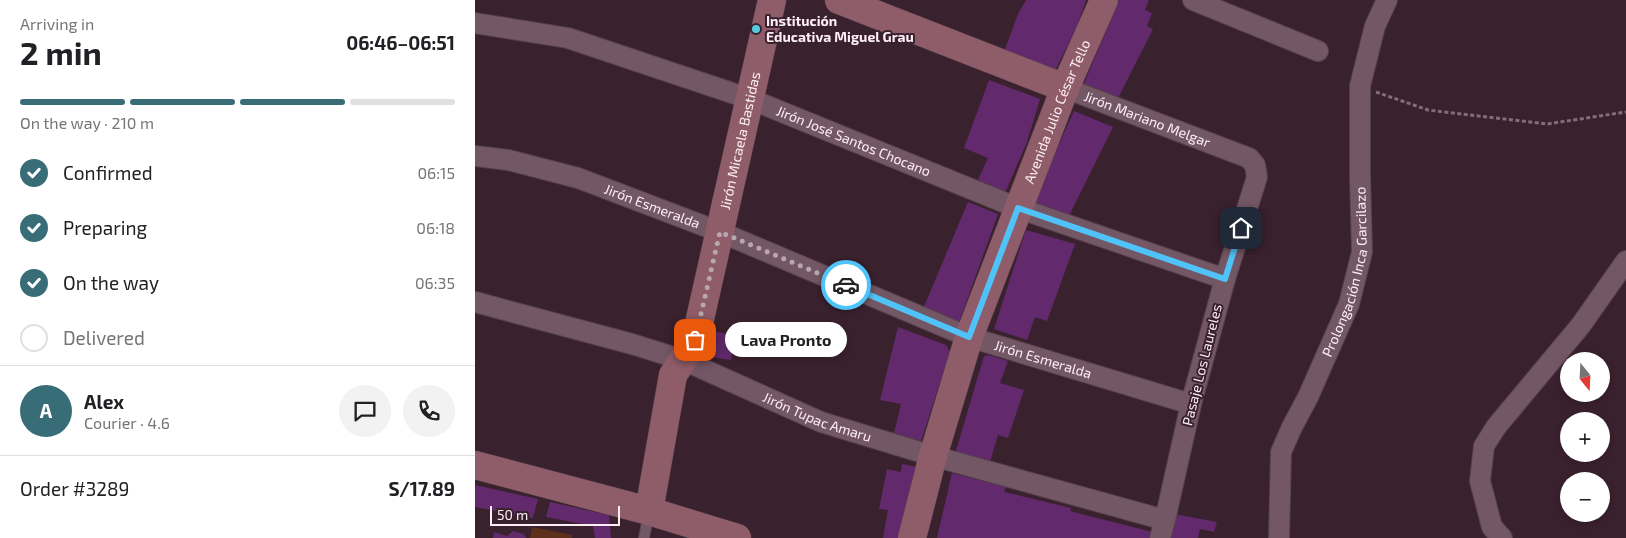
<!DOCTYPE html>
<meta charset="utf-8">
<style>
body{margin:0;font-family:"Exo 2",sans-serif;background:#f2f2f2;color:#202124;height:100vh;display:flex;flex-direction:column;font-size:19px;white-space:nowrap}
*{box-sizing:border-box;margin:0}
p{font-size:16px;color:#757577}
.icon{flex:none;width:28px;height:28px;fill:none;stroke:currentColor;stroke-width:2;stroke-linecap:round;stroke-linejoin:round}
.map{position:relative;flex:1;overflow:hidden}
.details{display:flex;flex-direction:column;background:#fff;width:475px}
.details>*{flex:none}
.needle{width:32px;rotate:162deg}
.tools{position:absolute;left:1085px;top:352px;display:grid;gap:10px}
.tools a{display:grid;place-items:center;width:50px;height:50px;border-radius:50%;background:#fff;box-shadow:0 2px 8px #0003;font-size:25px}
.scale{position:absolute;left:15px;bottom:12px;width:130px;box-sizing:border-box;padding-left:5px;border:2px solid #fdeff5;border-top:0;font-size:14px;line-height:18px;white-space:nowrap;color:#fdeff5;-webkit-text-stroke:4px #3a212e;paint-order:stroke}
.pin{position:absolute;display:grid;place-items:center;width:42px;height:42px;color:#fff;margin:-21px;border-radius:10px;box-shadow:0 2px 8px #0006}
.courier{position:absolute;display:grid;place-items:center;width:50px;height:50px;margin:-25px;border:4px solid #4fc3f7;border-radius:50%;background:#fff;color:#222;box-shadow:0 1px 6px #0007}
.bubble{position:absolute;height:35px;border-radius:18px;background:#fff;box-shadow:0 2px 8px #0003;font-size:16px;font-weight:700;line-height:35px;text-align:center}
.overview em{font-style:normal;font-weight:700}
.overview div{display:flex;flex-direction:column-reverse}
.overview{display:flex;align-items:center;justify-content:space-between;height:85px;padding:0 20px}
h1{font-size:32px;font-weight:700;line-height:38px}
.bar{display:grid;grid-template-columns:repeat(4,1fr);gap:8px 5px;align-content:center;height:60px;padding:0 20px}
.bar i{height:6px;border-radius:4px;background:#e0e0e0}
.bar .active{background:#386d78}
.bar p{grid-column:span 4}
.line{display:flex;align-items:center;gap:12px;padding:0 20px;border-top:1px solid #e0e0e0}
.line div{flex:1}
.round{display:grid;place-items:center;flex:none;width:52px;height:52px;border-radius:26px;background:#f2f2f2}
ol{padding:0 20px;list-style:none}
li{display:flex;align-items:center;gap:15px;height:55px}
li p{margin-inline-start:auto}
li .icon{padding:5px;border-radius:50%;background:#386d78;color:#fff;stroke-width:4}
li:last-child{color:#757577}
li i{width:28px;height:28px;border:2px solid #e0e0e0;border-radius:50%}
main{display:flex;flex:1;min-height:0}
.map>svg:first-child{display:block}
.green{fill:#5e2f1a}
.building{fill:#622a6c}
.lines{fill:none;stroke-linecap:round;stroke-linejoin:round}
.lane-casing{stroke:#55414c;stroke-width:12}
.street-casing{stroke:#55414c;stroke-width:22}
.secondary-casing{stroke:#55414c;stroke-width:29}
.path{stroke:#826d78;stroke-width:3;stroke-dasharray:4 2.5;stroke-linecap:butt}
.lane{stroke:#745765;stroke-width:10}
.street{stroke:#745765;stroke-width:20}
.secondary{stroke:#8f5d6a;stroke-width:28}
.done{stroke:#b9a7af;stroke-width:5;stroke-dasharray:0 9}
.route{stroke:#4fc3f7;stroke-width:6}
.poi-dot{fill:#55cadf;stroke:#3a212e;stroke-width:2}
.labels{text-anchor:middle;stroke-width:4;stroke-linejoin:round;paint-order:stroke}
.poi-label{font-size:14px;font-weight:bold;fill:#fdeff5;stroke:#3a212e;text-anchor:start}
.street-label{font-size:14px;fill:#fdeff5;stroke:#3a212e}
</style>
<main>
<section class="details">
<div class="overview"><div><h1>2 min</h1><p>Arriving in</p></div><em>06:46–06:51</em></div>
<div class="bar"><i class="active"></i><i class="active"></i><i class="active"></i><i></i><p>On the way · 210 m</p></div>
<ol>
<li><svg class="icon" aria-label="check" viewBox="0 0 24 24"><path d="M5 12l5 5 9-10"/></svg>Confirmed<p>06:15</p></li>
<li><svg class="icon" aria-label="check" viewBox="0 0 24 24"><path d="M5 12l5 5 9-10"/></svg>Preparing<p>06:18</p></li>
<li><svg class="icon" aria-label="check" viewBox="0 0 24 24"><path d="M5 12l5 5 9-10"/></svg>On the way<p>06:35</p></li>
<li><i></i>Delivered</li>
</ol>
<div class="line" style="height:90px"><b class="round" style="background:#386d78;color:#fff">A</b><div><b>Alex</b><p>Courier · 4.6</p></div><a class="round"><svg class="icon" aria-label="chat" viewBox="0 0 24 24"><path d="M4 5h16v11H9l-5 4z"/></svg></a><a class="round"><svg class="icon" aria-label="phone" viewBox="0 0 24 24"><path d="M5 4h4l2 5-3 2q2 4 5 5l2-3 5 2v4C11 20 4 13 5 4z"/></svg></a></div>
<div class="line" style="height:65px"><div>Order #3289</div><b>S/17.89</b></div>
</section>
<div class="map">
<svg width="1151" height="538" viewBox="0 0 1151 538">
<rect width="100%" height="100%" fill="#3a212e"/>
<polygon class="green" points="57,527 97,535 97,538 55,538"/>
<g class="building">
<polygon points="551,0 611,0 602,26 579,73 529,52 543,14"/>
<polygon points="644,0 674,0 670,10 677,13 672,26 678,29 641,102 608,86"/>
<polygon points="514,80 565,99 552,142 530,193 502,182 513,158 489,148"/>
<polygon points="599,111 638,127 594,216 561,203 578,157"/>
<polygon points="493,202 523,214 483,325 448,309"/>
<polygon points="551,230 600,244 572,321 560,317 552,340 519,329"/>
<polygon points="423,327 471,345 475,352 446,441 419,433 426,404 405,400"/>
<polygon points="236,331 260,335 256,360 236,357 233,349"/>
<polygon points="513,355 533,361 525,383 549,390 533,438 523,435 515,462 480,454 509,356"/>
<polygon points="427,464 442,467 430,538 408,538 413,510 404,509 412,469 426,472"/>
<polygon points="477,473 531,487 529,492 596,508 595,511 681,533 680,538 462,538"/>
<polygon points="0,485 63,499 58,518 0,507"/>
<polygon points="75,502 134,515 136,538 120,538 118,526 71,517"/>
<polygon points="694,513 742,522 739,532 725,529 723,538 687,538"/>
<polygon points="38,531 49,534 51,538 18,538 19,532 32,536"/>
</g>
<g class="lines">
<g class="lane-casing">
<polyline id="lane" points="169,538 174,512"/>
</g>
<g class="street-casing">
<g id="street">
<polyline points="718,0 843,51"/>
<path id="s1" d="M0,23L93,38L275,99L543,208L750,279"/>
<path id="s2" d="M590,88L774,158L780,165L782,177L750,279L716,404L690,520L685,538"/>
<path id="s3" d="M0,156L33,160L103,178L245,232L494,337L716,404"/>
<path id="s4" d="M0,302L157,344L208,360L346,422L458,456L690,520"/>
<path id="s5" d="M804,538L806,452L817,427L833,397L874,304L887,252L885,176V86L900,26L912,0"/>
<polyline points="1027,538 1017,527 1005,481 1009,446 1021,427 1106,325 1151,261"/>
</g>
</g>
<g class="secondary-casing">
<g id="secondary">
<polyline points="364,0 590,88"/>
<polyline points="0,465 174,511 262,538"/>
<path id="s6" d="M174,511L198,375L220,341L297,0"/>
<path id="s7" d="M437,538L458,456L494,337L590,88L629,0"/>
</g>
</g>
<polyline class="path" points="901,92 953,110 1072,124 1151,112"/>
<use href="#lane" class="lane"/>
<use href="#street" class="street"/>
<use href="#secondary" class="secondary"/>
</g>
<g class="lines">
<polyline class="done" points="220,340 245,232 371,285"/>
<polyline class="route" points="371,285 494,337 543,208 750,279 766,228"/>
</g>
<circle class="poi-dot" cx="281" cy="29" r="5"/>
<g class="labels">
<g class="poi-label">
<text x="291" y="26">Institución<tspan x="291" dy="16">Educativa Miguel Grau</tspan></text>
</g>
<g class="street-label">
<text dy="5" stroke="none"><textPath href="#s7" startOffset="451">Avenida Julio César Tello</textPath></text>
<text dy="5" stroke="none"><textPath href="#s2" startOffset="88">Jirón Mariano Melgar</textPath></text>
<text dy="5" stroke="none"><textPath href="#s6" startOffset="384">Jirón Micaela Bastidas</textPath></text>
<text dy="5" stroke="none"><textPath href="#s1" startOffset="398">Jirón José Santos Chocano</textPath></text>
<text dy="5" stroke="none"><textPath href="#s3" startOffset="185">Jirón Esmeralda</textPath></text>
<text dy="5" stroke="none"><textPath href="#s5" startOffset="280">Prolongación Inca Garcilazo</textPath></text>
<text dy="5" stroke="none"><textPath href="#s3" startOffset="605">Jirón Esmeralda</textPath></text>
<text transform="translate(727 365) rotate(-76)" y="5">Pasaje Los Laureles</text>
<text dy="5" stroke="none"><textPath href="#s4" startOffset="362">Jirón Tupac Amaru</textPath></text>
</g>
</g>
</svg>
<div class="tools">
<a><svg class="needle" viewBox="-14 -14 28 28"><path d="M0-13l5 13h-10z" fill="#e53935"/><path d="M0 13l5-13h-10z" fill="#757577"/></svg></a>
<a>+</a>
<a>−</a>
</div>
<div class="scale">50 m</div>
<div class="pin" style="left:220px;top:340px;background:#ea580c"><svg class="icon" aria-label="bag" viewBox="0 0 24 24"><path d="M5 8h14l-1 12H6zM9 8a3 3 0 0 1 6 0"/></svg></div>
<div class="pin" style="left:766px;top:228px;background:#1f2937"><svg class="icon" aria-label="home" viewBox="0 0 24 24"><path d="M3 11l9-7 9 7M6 9v11h12V9"/></svg></div>
<div class="courier" style="left:371px;top:285px"><svg class="icon" aria-label="car" viewBox="0 0 24 24"><path d="M5 17H2v-5l4-1 3-4h7l3 4 3 1v5h-3M9 17h6M6 11h13"/><circle cx="7" cy="17" r="2"/><circle cx="17" cy="17" r="2"/></svg></div>
<div class="bubble" style="left:250px;top:322px;width:122px">Lava Pronto</div>
</div>
</main>
